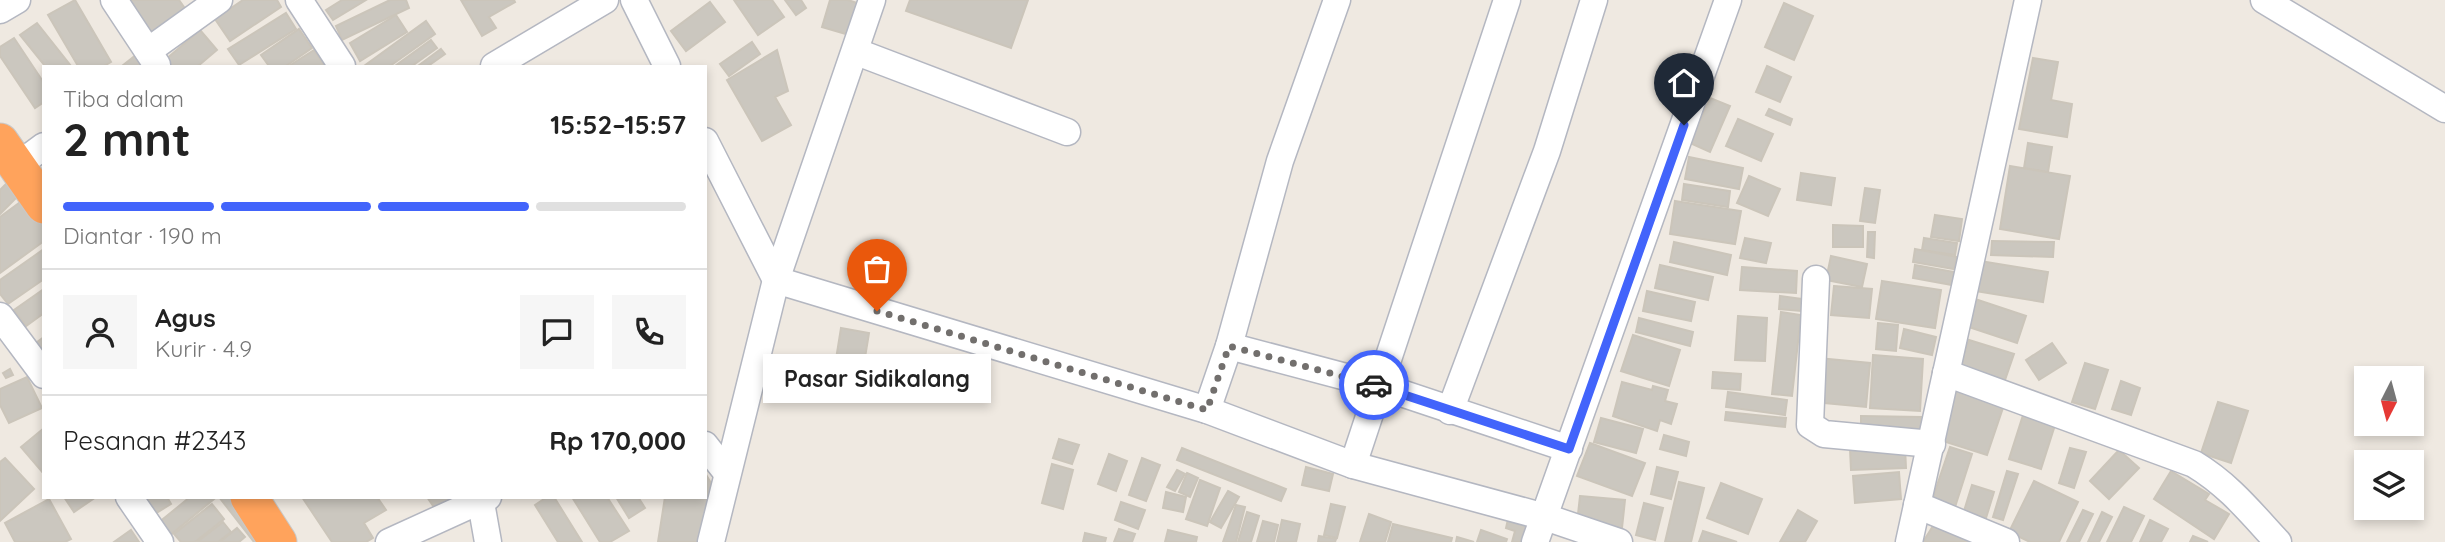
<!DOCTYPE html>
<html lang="id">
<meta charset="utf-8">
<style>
body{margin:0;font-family:Quicksand,sans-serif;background:#f6f6f6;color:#222;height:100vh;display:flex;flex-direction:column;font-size:26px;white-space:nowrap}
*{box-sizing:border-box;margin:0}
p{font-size:23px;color:#767676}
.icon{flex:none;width:38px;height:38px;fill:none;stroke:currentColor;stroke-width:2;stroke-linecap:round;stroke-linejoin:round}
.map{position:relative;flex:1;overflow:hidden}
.sheet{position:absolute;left:42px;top:65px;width:665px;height:434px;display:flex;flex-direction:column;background:#fff;border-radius:0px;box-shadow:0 4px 10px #0003}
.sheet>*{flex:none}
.needle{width:46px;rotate:186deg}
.controls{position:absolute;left:2354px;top:366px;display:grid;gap:14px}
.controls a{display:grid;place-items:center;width:70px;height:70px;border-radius:0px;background:#fff;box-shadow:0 4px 10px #0003;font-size:35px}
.pin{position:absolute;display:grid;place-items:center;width:60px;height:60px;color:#fff;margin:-72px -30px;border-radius:50% 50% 50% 0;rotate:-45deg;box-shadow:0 0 7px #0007}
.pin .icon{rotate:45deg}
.courier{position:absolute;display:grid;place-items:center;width:70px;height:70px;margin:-35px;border:5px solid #4264fb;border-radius:50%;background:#fff;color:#222;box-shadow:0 2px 9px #0007}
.bubble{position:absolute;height:49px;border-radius:0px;background:#fff;box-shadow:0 4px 10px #0003;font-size:23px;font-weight:700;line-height:49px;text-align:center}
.head em{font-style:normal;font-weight:700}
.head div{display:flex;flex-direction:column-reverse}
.head{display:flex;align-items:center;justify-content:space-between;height:119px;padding:0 21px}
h1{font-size:46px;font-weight:700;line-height:52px}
.bar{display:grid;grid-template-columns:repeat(4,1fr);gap:10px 7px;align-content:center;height:84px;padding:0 21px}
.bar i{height:9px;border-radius:5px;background:#e0e0e0}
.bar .on{background:#4264fb}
.bar p{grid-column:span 4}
.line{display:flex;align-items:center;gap:18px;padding:0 21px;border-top:2px solid #e0e0e0}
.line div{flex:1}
.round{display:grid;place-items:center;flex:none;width:74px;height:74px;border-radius:0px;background:#f6f6f6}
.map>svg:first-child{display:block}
.building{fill:#cbc7bf;stroke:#cbc5ba;stroke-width:2}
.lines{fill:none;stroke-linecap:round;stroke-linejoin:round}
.minor-casing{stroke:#b4b7c1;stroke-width:29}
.highway-casing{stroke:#c9c9c9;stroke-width:39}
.minor{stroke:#fff;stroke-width:26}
.highway{stroke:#ffa35c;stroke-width:37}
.done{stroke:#726f6d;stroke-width:7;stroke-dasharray:0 12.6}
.route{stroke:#4264fb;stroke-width:9}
</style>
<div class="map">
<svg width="2445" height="542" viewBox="0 0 2445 542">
<rect width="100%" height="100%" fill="#efe9e1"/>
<g class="building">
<polygon points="75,0 111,62 104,66 78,66 48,15"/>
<polygon points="132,0 179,0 186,10 150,33 130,1"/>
<polygon points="243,0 277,0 281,7 230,41 215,19"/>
<polygon points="342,0 366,0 333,20 326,10"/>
<polygon points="390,0 406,0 409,8 342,40 336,26"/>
<polygon points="461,0 514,0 515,2 489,17 496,28 482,36"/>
<polygon points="734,0 772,0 784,17 758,35"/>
<polygon points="785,0 801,0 806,8 796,15"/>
<polygon points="830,0 848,0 866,6 856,37 822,27"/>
<polygon points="910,0 1028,0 1011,48 906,11"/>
<polygon points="710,2 725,22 686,51 671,31"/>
<polygon points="1784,3 1813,16 1794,60 1765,47"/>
<polygon points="286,13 296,29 239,65 228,49"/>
<polygon points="396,15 407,32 360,61 350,43"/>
<polygon points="426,21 435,34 390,66 364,66"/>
<polygon points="37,23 71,66 45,66 20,35"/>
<polygon points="299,29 312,48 286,66 269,66 261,55"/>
<polygon points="200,30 217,50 198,66 170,66 165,60"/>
<polygon points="14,38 44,83 44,102 35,108 0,56 0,47"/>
<polygon points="431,40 437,48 412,66 395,66"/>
<polygon points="752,42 760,54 729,76 720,64"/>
<polygon points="441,49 445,54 428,66 418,66"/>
<polygon points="314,50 325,66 289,66"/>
<polygon points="777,50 788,91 775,97 791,125 762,141 727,80"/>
<polygon points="136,55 145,66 122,66"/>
<polygon points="2033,58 2058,62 2051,100 2072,104 2067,137 2019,129"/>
<polygon points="1767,66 1791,77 1780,102 1756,92"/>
<polygon points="1710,98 1730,106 1710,152 1690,143"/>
<polygon points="1769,109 1792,119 1790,125 1766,115"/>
<polygon points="1738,119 1773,134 1761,161 1726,146"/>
<polygon points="2028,143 2052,147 2048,172 2024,168"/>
<polygon points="1689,157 1743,168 1739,189 1685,179"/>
<polygon points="2010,166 2070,176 2059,239 2000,229"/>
<polygon points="1801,173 1835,178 1831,205 1797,200"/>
<polygon points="1749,176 1780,189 1768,216 1737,203"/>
<polygon points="6,184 18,196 0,214 0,190"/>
<polygon points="1684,184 1730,191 1728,207 1682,200"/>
<polygon points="1865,188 1880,190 1875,223 1860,221"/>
<polygon points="23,200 44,219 44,241 0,273 0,217"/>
<polygon points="1675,201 1741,211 1735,244 1670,234"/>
<polygon points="1935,215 1962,219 1959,241 1931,237"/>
<polygon points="1833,225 1863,226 1863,247 1833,247"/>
<polygon points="1868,232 1875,232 1874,258 1867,257"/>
<polygon points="1745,238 1771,243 1766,263 1740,258"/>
<polygon points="1924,238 1957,243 1955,255 1922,250"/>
<polygon points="1992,241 2054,242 2053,257 1991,255"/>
<polygon points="1674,242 1731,255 1727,275 1670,262"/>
<polygon points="44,249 44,279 8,304 0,294 0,280"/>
<polygon points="1915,249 1957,257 1954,269 1913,262"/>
<polygon points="1831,256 1867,264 1862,287 1826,280"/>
<polygon points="1980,261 2048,272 2043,302 1975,291"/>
<polygon points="1660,265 1713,277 1708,300 1655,288"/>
<polygon points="1915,265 1954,272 1952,285 1913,278"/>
<polygon points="1742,267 1797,271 1796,293 1740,290"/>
<polygon points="1882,281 1941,290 1935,328 1876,319"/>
<polygon points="1834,286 1872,289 1869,318 1831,315"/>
<polygon points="44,289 44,313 26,326 14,310"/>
<polygon points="1647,291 1695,302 1691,321 1643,311"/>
<polygon points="1780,296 1803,299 1801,311 1779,309"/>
<polygon points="1975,299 2026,316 2017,343 1966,326"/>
<polygon points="1781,312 1801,315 1792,396 1772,394"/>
<polygon points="1738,316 1767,318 1765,361 1735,360"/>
<polygon points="1639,318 1693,332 1690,346 1636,332"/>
<polygon points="1878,323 1898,325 1896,351 1876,349"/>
<polygon points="841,328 869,333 861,382 833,378"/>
<polygon points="1904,329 1936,337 1932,355 1900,348"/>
<polygon points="1633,335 1680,350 1669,386 1621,371"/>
<polygon points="44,337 44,360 33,345"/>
<polygon points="1969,340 2014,354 2005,380 1960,365"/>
<polygon points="2052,343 2066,363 2039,380 2026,360"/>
<polygon points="1873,355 1923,359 1920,411 1870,408"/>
<polygon points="1818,358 1870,363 1866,407 1814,402"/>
<polygon points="2085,363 2108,370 2095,409 2072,402"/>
<polygon points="10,369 13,375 6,378 3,373"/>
<polygon points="1713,372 1741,374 1740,390 1712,388"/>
<polygon points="27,377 42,408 9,423 0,405 0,389"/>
<polygon points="2121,381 2140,388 2131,415 2112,409"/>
<polygon points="1622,382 1652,390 1653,386 1668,390 1665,401 1677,404 1671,424 1660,420 1657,431 1613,416"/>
<polygon points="1957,386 2005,402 1987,455 1940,440"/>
<polygon points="1728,392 1787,400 1785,415 1726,407"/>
<polygon points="2218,402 2248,411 2231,463 2201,453"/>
<polygon points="1726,412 1786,418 1785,427 1725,420"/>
<polygon points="2024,412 2056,422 2041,469 2009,459"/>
<polygon points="1861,416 1921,417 1921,436 1861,435"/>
<polygon points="1601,418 1643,429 1636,453 1594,442"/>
<polygon points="44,428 44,474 21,447"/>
<polygon points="1664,435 1689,442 1686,456 1660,449"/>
<polygon points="1059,439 1079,445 1072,464 1053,458"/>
<polygon points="1590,443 1645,463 1632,496 1577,476"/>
<polygon points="1905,447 1906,468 1851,470 1850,449"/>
<polygon points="1950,447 1972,454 1955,507 1932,500"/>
<polygon points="1182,448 1286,489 1281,501 1177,460"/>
<polygon points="2070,448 2086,452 2074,488 2059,483"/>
<polygon points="2119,450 2139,468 2109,499 2090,481"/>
<polygon points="1109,454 1127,461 1116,491 1098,484"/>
<polygon points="5,458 34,489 0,521 0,462"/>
<polygon points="1142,458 1160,465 1146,501 1129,495"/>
<polygon points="1052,464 1073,470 1063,509 1042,503"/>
<polygon points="1306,467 1333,474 1329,491 1302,485"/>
<polygon points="1657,467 1678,472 1671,499 1651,494"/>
<polygon points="1177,470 1185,474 1175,491 1167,487"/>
<polygon points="2007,471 2018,474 2003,520 1993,517"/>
<polygon points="2171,471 2209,494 2205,500 2229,514 2214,539 2154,499"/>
<polygon points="1899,472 1901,499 1855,503 1853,476"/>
<polygon points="705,473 711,483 703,542 658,542 665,497 705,497"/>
<polygon points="1187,473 1198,478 1190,497 1179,492"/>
<polygon points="1200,480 1220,488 1207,526 1186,519"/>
<polygon points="2034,481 2078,502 2059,542 2030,542 2009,532"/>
<polygon points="1679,482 1704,488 1691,542 1665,542"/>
<polygon points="1721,483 1762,499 1748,534 1707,518"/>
<polygon points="1972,485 1994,492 1986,518 1964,511"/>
<polygon points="1228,491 1239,497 1221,528 1210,522"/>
<polygon points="1166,492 1186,497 1183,512 1163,508"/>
<polygon points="1580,496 1625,500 1622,528 1577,523"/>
<polygon points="64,497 96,497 74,512"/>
<polygon points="143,497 167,497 171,504 153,515"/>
<polygon points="190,497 214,499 168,537 157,524"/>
<polygon points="219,497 242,497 273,542 254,542"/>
<polygon points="302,497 377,497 386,510 364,523 373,538 366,542 332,542"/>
<polygon points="427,497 469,497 440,516"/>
<polygon points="547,497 554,497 582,542 558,542 535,505"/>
<polygon points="572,497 607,497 629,531 610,542 600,542"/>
<polygon points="616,497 638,497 645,508 629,518"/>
<polygon points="49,499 71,539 65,542 15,542 5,523"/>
<polygon points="1121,502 1145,510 1138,529 1115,520"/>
<polygon points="1644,503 1663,508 1655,540 1636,535"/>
<polygon points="212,504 224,519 195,542 181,542 174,534"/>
<polygon points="1331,504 1345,507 1337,538 1324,535"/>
<polygon points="1236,505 1245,507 1236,542 1223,542"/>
<polygon points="2124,507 2144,516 2131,542 2107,542"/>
<polygon points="1798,510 1817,521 1805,542 1780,542"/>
<polygon points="2083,510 2093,514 2079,542 2067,542"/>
<polygon points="1247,512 1259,516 1251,542 1238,542"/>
<polygon points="2102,512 2112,517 2099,542 2088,542"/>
<polygon points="1369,514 1391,522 1385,542 1360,542"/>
<polygon points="1508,519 1528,526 1523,542 1512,542 1515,531 1506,528"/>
<polygon points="1282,520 1300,524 1296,542 1277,542"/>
<polygon points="2150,520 2168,529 2161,542 2140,542"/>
<polygon points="1263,521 1278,525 1274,542 1257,542"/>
<polygon points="1936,521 1971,542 1923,542"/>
<polygon points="223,522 231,532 218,542 197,542"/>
<polygon points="1393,524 1452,538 1451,542 1388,542"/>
<polygon points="237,528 245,537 239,542 220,542"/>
<polygon points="1119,529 1135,534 1132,542 1114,542"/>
<polygon points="131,530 139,542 114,542"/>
<polygon points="1168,530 1197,537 1196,542 1165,542"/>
<polygon points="1481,530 1507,539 1506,542 1477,542"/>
<polygon points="1703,531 1737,542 1699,542"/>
<polygon points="1085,533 1106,538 1105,542 1083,542"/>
<polygon points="1319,536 1336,539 1335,542 1318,542"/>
<polygon points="2193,536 2208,542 2190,542"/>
<polygon points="1457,537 1474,542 1456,542"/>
</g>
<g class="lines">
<g class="minor-casing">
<g id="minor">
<polyline points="114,0 157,65"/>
<polyline points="299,0 342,66"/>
<polyline points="634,0 667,66"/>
<polyline points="2264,0 2445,109"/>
<polyline points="0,10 17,0"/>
<polyline points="148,51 219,0"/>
<polyline points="857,52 1067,132"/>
<polyline points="494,66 605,0"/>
<polyline points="705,141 776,280 1207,410 1353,465 1545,517 1619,542"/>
<polyline points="17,166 44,146"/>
<polyline points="1816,279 1810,425 1824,434 1932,444"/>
<polyline points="0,316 44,375"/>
<polyline points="1229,346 1380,386 1569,449"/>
<path d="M1946,373L2194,464C2229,485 2251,513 2278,542"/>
<polyline points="1207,410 1229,346 1280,161 1337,0"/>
<polyline points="1450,411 1547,151 1594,0"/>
<polyline points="705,445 727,473"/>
<polyline points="1353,465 1507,0"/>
<polyline points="129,497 160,542"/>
<polyline points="480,497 488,542"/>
<polyline points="1917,505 2006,542"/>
<polyline points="389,542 488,497"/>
<polyline points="711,542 776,280 872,0"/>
<polyline points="1535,542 1728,0"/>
<polyline points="1909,542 2028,0"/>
</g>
</g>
<g class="highway-casing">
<g id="highway">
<polyline points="0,142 44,205"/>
<polyline points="249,497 278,542"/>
</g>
</g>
<use href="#minor" class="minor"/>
<use href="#highway" class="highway"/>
</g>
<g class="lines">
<polyline class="done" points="877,311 1207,410 1229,346 1374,385"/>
<polyline class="route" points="1374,385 1569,449 1684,125"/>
</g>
</svg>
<div class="controls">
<a><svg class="needle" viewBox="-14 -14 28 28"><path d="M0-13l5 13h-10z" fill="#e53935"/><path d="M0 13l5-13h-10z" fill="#767676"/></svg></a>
<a><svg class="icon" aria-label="layers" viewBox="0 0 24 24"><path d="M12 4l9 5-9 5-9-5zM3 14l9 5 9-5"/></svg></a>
</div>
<div class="pin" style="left:877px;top:311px;background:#ea580c"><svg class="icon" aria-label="bag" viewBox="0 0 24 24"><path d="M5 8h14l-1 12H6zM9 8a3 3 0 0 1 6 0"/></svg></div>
<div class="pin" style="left:1684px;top:125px;background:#1f2937"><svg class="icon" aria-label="home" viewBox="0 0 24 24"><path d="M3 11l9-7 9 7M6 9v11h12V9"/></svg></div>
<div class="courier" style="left:1374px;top:385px"><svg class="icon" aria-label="car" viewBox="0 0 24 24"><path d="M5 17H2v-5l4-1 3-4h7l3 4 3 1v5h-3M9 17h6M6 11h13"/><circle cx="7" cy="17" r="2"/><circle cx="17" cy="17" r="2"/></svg></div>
<div class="bubble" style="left:763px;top:354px;width:228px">Pasar Sidikalang</div>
<section class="sheet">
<div class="head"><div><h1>2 mnt</h1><p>Tiba dalam</p></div><em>15:52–15:57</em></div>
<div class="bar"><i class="on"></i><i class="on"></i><i class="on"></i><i></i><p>Diantar · 190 m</p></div>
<div class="line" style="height:126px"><a class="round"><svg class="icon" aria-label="person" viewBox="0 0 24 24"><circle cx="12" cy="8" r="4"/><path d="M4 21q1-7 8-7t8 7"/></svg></a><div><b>Agus</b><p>Kurir · 4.9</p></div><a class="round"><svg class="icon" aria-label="chat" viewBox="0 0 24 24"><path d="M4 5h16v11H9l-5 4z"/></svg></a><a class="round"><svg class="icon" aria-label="phone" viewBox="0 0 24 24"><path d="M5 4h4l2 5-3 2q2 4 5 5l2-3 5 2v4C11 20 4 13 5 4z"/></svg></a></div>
<div class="line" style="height:91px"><div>Pesanan #2343</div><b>Rp 170,000</b></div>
</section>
</div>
